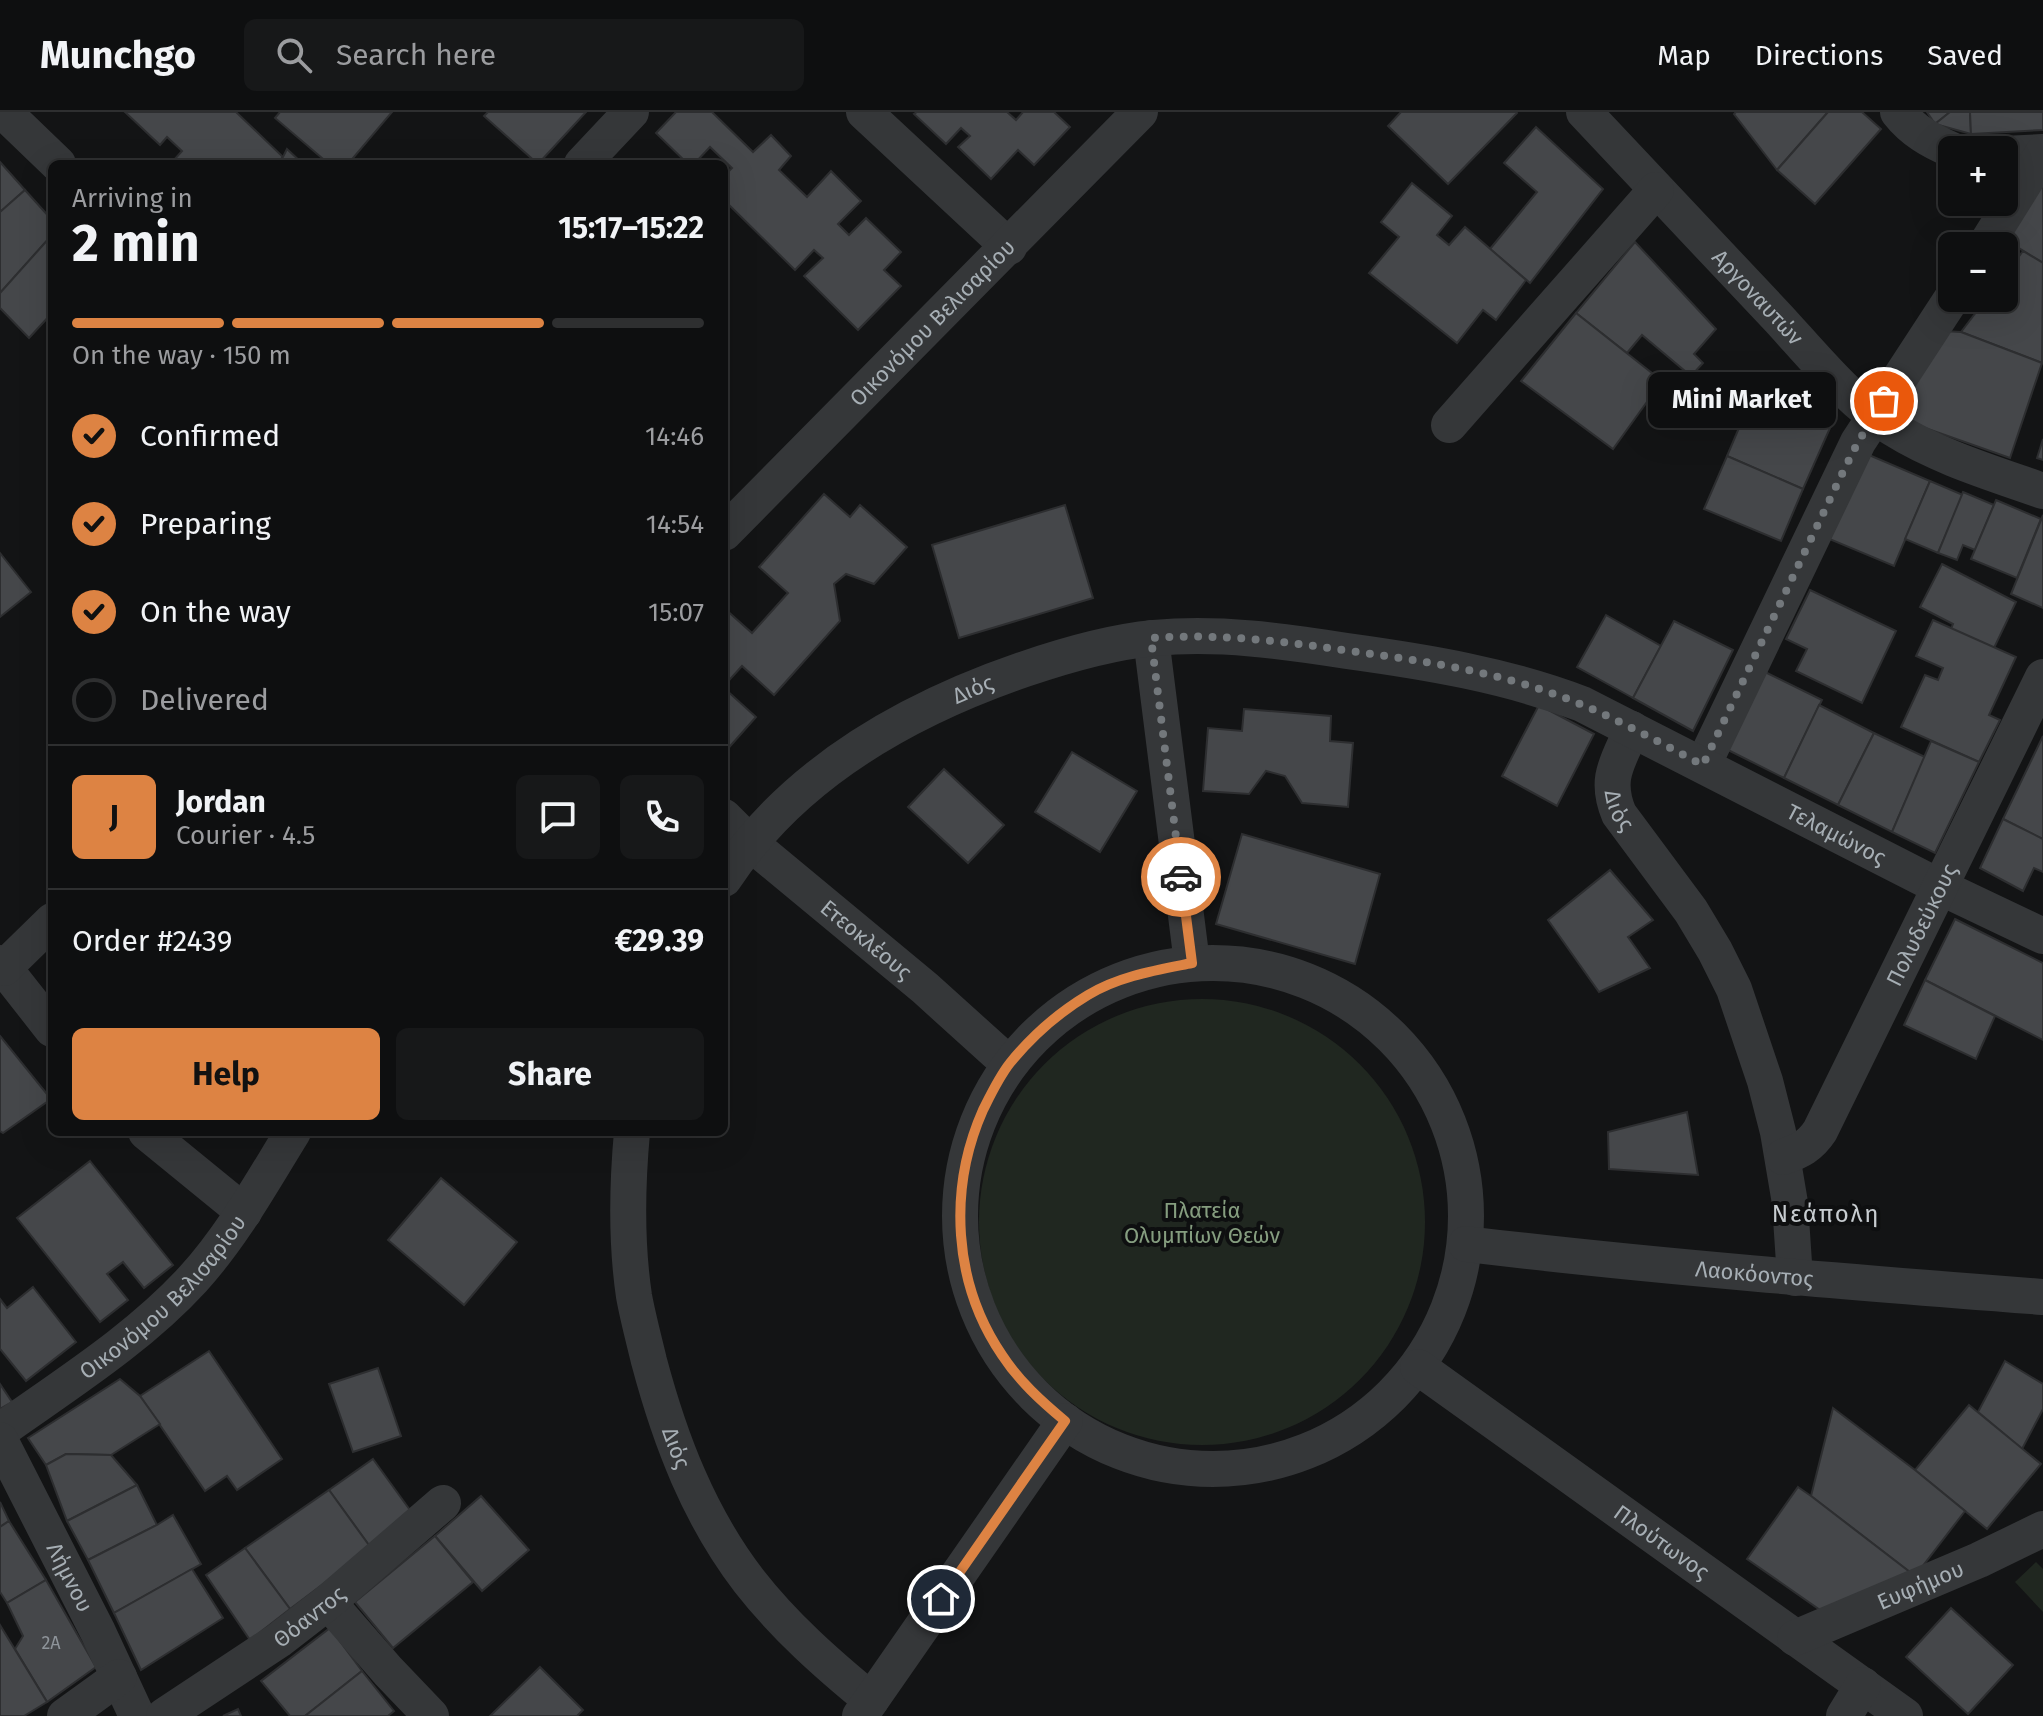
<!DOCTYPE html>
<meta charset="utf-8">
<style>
body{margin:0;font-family:"Fira Sans",sans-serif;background:#171819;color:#f1f3f6;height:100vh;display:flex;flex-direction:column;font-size:30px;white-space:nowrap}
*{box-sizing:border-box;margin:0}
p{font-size:26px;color:#9b9c9f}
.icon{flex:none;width:44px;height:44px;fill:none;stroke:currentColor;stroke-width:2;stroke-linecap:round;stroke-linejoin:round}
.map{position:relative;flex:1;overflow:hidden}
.side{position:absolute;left:48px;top:48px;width:680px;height:976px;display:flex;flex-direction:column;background:#0e0f10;border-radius:12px;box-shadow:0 8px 32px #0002,0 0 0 2px #2e2f30}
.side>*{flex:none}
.controls{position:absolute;left:1938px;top:24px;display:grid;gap:16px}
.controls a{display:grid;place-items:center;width:80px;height:80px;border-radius:12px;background:#0e0f10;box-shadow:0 8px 32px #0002,0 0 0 2px #2e2f30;font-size:40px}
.pin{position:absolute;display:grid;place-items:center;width:68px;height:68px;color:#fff;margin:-34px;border:4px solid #fff;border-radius:50%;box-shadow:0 2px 8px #0007}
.courier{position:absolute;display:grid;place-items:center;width:80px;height:80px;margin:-40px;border:6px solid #dd8343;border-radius:50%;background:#fff;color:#222;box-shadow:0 2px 10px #0007}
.bubble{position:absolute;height:56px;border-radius:12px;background:#0e0f10;box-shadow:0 8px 32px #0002,0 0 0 2px #2e2f30;font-size:26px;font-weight:700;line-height:56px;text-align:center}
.summary em{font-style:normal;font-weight:700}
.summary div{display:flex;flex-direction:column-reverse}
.summary{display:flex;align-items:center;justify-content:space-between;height:136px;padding:0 24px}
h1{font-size:52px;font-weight:700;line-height:60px}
.bar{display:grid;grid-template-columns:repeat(4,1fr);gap:12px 8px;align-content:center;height:96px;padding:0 24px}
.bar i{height:10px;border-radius:6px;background:#2e2f30}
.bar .current{background:#dd8343}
.bar p{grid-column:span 4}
.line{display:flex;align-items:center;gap:20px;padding:0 24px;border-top:2px solid #2e2f30}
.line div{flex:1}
.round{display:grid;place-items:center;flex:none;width:84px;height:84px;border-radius:12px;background:#171819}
ol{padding:0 24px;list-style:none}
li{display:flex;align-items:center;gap:24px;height:88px}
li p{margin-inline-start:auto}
li .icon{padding:8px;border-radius:50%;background:#dd8343;color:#111;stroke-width:4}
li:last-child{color:#9b9c9f}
li i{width:44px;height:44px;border:4px solid #2e2f30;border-radius:50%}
.action{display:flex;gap:16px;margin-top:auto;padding:16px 24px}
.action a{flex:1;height:92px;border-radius:12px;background:#dd8343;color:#111;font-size:32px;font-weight:700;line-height:92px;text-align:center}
.action a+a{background:#171819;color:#f1f3f6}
header{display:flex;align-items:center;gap:48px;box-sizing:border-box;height:112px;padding:0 40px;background:#0e0f10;border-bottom:2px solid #2e2f30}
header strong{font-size:38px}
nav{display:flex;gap:44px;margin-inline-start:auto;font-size:28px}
.search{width:560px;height:72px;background:#171819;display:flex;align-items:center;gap:20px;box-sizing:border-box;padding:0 28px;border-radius:12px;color:#9b9c9f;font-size:30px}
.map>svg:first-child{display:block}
.green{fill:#202720}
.building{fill:#45474a;stroke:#2d2e30;stroke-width:2}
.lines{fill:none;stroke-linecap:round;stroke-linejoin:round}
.street{stroke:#353739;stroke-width:36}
.done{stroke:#73787c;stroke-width:8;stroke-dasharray:0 14.4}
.route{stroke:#dd8343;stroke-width:10}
.labels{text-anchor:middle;stroke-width:8;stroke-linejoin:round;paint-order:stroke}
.number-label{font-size:18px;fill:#8e949a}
.street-label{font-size:22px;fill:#a6aeb4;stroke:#0e0f10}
.park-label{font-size:22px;fill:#859d7f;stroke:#0e0f10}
.neighbourhood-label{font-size:24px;letter-spacing:2px;fill:#c7ccd0;stroke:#0e0f10}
</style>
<header>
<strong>Munchgo</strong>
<div class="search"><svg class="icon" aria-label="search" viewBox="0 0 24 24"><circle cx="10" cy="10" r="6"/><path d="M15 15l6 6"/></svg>Search here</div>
<nav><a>Map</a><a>Directions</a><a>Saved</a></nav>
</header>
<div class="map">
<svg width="2043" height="1604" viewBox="0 0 2043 1604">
<rect width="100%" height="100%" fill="#131415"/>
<g class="green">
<circle cx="1202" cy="1110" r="223"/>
<polygon points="2036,1450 2043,1457 2043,1500 2015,1470"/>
</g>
<g class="building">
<polygon points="125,0 236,0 283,45 277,52 177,52 173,49 182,39 167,25 160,33"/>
<polygon points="280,0 392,0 348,52 329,52 275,6"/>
<polygon points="488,0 586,0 538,52 484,4"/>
<polygon points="676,0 712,0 753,40 771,23 791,44 779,58 807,85 831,59 861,89 838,112 849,123 866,106 901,140 884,158 901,174 858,218 804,164 823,146 814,138 795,158 724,88 724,64 732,56 710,35 694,52 688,52 656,21"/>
<polygon points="917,0 1007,0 1016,8 1023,0 1054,0 1070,15 1034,53 1018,38 991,67 958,35 970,24 961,16 946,32 914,2"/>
<polygon points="1401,0 1516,0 1517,1 1448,72 1388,14"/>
<polygon points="1736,0 1828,0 1777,58 1734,2"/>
<polygon points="1828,0 1862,0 1881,17 1815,92 1777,58"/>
<polygon points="1927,0 1950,0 1935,12"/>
<polygon points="1950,0 1970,0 1971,22 1935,12"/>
<polygon points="1970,0 2043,0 2043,18 1971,22"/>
<polygon points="1536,15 1603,77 1530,171 1490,137 1537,80 1504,51"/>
<polygon points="287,37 303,52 277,52 283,45"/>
<polygon points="0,50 25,78 0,100"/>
<polygon points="2043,62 2043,151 2001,125"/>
<polygon points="1412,71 1452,104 1437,123 1449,133 1465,115 1526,168 1496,208 1483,198 1457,231 1369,161 1399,125 1381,110"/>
<polygon points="25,78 52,108 52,123 0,181 0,100"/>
<polygon points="52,123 52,201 29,226 0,196 0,181"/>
<polygon points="1635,130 1716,217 1694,242 1703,251 1691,264 1642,223 1627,241 1576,201"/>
<polygon points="2023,139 2043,151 2042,251 1961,220 1987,186 2004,186 2004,164"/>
<polygon points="1576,201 1662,269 1613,337 1521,269"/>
<polygon points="1943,219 1961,220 2042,251 2010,346 1894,305"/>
<polygon points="1753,283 1830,316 1803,377 1727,344"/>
<polygon points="2043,327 2043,348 2037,346"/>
<polygon points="1862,340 1930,369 1894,454 1827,426"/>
<polygon points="1727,344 1803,377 1781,429 1704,397"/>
<polygon points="1930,369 1963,383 1938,441 1905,427"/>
<polygon points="1963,380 1994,393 1975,438 1963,433 1957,448 1938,441"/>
<polygon points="824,382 850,405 860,393 907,435 874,472 846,462 834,472 840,509 774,583 742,554 724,574 724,496 752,521 788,481 759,455"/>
<polygon points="1996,388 2041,407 2017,466 1971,447"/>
<polygon points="1065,393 1093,486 959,526 932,433"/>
<polygon points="2043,403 2043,496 2011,482"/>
<polygon points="0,441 31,480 0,505"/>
<polygon points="1942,452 2016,490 1994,536 1951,517 1953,512 1920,495"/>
<polygon points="1810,478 1896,519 1862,591 1796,559 1807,537 1786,527"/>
<polygon points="1606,503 1661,534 1633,586 1577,555"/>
<polygon points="1933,508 2016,545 1989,603 2000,608 1979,650 1901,615 1925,563 1938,568 1943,556 1916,544"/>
<polygon points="1674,509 1733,538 1693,619 1633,586"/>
<polygon points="1763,559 1822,588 1784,666 1726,637"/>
<polygon points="724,576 756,605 724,641"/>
<polygon points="1539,593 1594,622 1557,694 1502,664"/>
<polygon points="1819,593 1874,621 1838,693 1784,666"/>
<polygon points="1244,597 1331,604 1330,629 1353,631 1348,695 1302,691 1285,664 1266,659 1249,682 1203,679 1208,616 1242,619"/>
<polygon points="1874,621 1925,645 1892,720 1838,693"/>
<polygon points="2043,624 2043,727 2003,707"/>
<polygon points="1931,629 1979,650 1935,741 1892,720"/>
<polygon points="1072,640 1137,679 1100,740 1035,700"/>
<polygon points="944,657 1004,713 968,751 908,695"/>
<polygon points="2003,707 2043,727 2043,760 2034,756 2023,779 1980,756"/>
<polygon points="1242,722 1380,762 1355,852 1216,812"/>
<polygon points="1610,758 1653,808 1628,825 1650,856 1599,880 1548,808"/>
<polygon points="1955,807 2043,851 2043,928 1925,868"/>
<polygon points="1925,868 1995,904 1976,947 1904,913"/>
<polygon points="0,924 51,987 3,1021 0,1019"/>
<polygon points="1687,1000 1698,1063 1609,1057 1608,1020"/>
<polygon points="90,1049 173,1153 144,1176 123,1150 107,1162 128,1188 100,1210 17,1106"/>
<polygon points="441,1066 517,1130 464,1193 388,1128"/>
<polygon points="33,1175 76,1230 26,1269 0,1237 0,1187 7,1196"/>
<polygon points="209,1239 282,1347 237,1378 227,1364 205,1379 140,1284"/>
<polygon points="2005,1249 2043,1272 2043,1297 2022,1337 1978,1300"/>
<polygon points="378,1256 401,1324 353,1340 329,1272"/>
<polygon points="120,1267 140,1284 160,1312 111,1343 66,1342 46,1353 28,1326"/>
<polygon points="0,1272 12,1290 0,1297"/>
<polygon points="1969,1293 2041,1352 1987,1417 1915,1358"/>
<polygon points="1833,1296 1915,1358 1965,1399 1915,1464 1811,1384"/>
<polygon points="66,1342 111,1343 137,1373 67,1409 46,1353"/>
<polygon points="373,1347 415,1405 371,1436 329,1378"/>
<polygon points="137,1373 157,1413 88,1448 67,1409"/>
<polygon points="1798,1375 1811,1384 1915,1464 1823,1500 1747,1447"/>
<polygon points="329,1378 371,1436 290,1497 245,1436"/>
<polygon points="481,1384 529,1438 482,1479 435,1424"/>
<polygon points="0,1390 9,1409 0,1415"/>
<polygon points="173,1403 201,1452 114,1501 88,1448 157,1413"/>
<polygon points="9,1409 46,1468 7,1491 0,1480 0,1415"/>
<polygon points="435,1424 473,1470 393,1536 355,1490"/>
<polygon points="245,1436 290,1497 250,1528 206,1463"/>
<polygon points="192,1457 223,1506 141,1558 114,1501"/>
<polygon points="46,1468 96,1555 47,1590 15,1537 23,1524 7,1491"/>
<polygon points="1951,1496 2013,1553 1968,1602 1906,1545"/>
<polygon points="0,1513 47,1590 24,1604 0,1604"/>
<polygon points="330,1516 362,1559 305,1604 290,1604 261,1569"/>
<polygon points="540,1555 583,1598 577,1604 490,1604"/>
<polygon points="362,1559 394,1599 388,1604 305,1604"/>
<polygon points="238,1597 241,1604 223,1604"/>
</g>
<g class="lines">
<g class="street">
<polyline points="4,0 58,52"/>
<polyline points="864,0 1009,135"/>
<path id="s1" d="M1584,0C1649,69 1714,138 1779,207C1812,243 1851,291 1892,316C1938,345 1992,361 2043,379"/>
<path d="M1898,0C1913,19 1931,29 1952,38"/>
<polyline points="2004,42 2043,40"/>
<polyline points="582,52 631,0"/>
<polyline points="1985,134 2043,41"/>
<polyline points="1449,313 1656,78"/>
<path id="s2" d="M724,421L1140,0"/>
<polyline points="1151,526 1192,851"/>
<path id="s3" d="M1632,617C1618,650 1604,666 1619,702L1691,799L1715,839L1734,877L1765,969L1778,1020L1790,1091L1795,1166"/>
<polyline points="1703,653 1858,330 1952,186"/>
<path id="s4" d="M724,705L750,731L925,876L1009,952"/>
<path id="s5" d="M724,767C794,660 908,597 1025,557C1066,543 1111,530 1154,526C1219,520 1283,529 1347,539C1427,550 1506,563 1582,592L1940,775L2043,824"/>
<circle cx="1213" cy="1104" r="253"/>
<polyline points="0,851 52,917"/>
<polyline points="4,856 52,809"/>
<polyline points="146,1020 244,1100"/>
<path id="s6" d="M632,1020C627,1075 626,1130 634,1184C638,1206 644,1228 649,1249C670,1328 699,1404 749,1469C784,1514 827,1552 871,1588"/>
<path id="s7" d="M1783,1045C1800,1039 1810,1034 1820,1019L2043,565"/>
<path id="s8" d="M1466,1132C1658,1155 1850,1170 2043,1185"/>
<path id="s9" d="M1418,1255L1905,1604"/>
<path id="s10" d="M0,1319C66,1272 138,1227 193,1167C233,1123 262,1070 293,1020"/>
<path id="s11" d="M0,1328L98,1520L137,1604"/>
<polyline points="328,1490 388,1559 431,1604"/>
<path id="s12" d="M1795,1526L1979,1448L2043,1417"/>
<polyline points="65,1604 119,1565"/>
<path id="s13" d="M164,1604L279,1528L328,1490L443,1391"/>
<polyline points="860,1604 1065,1309"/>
<polyline points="1844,1604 1863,1573"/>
</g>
</g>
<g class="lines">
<path class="done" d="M1181,765L1151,526C1221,521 1288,530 1357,540C1423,549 1491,559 1554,582C1606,600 1654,628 1703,653L1840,366L1858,330L1884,289"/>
<path class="route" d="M941,1487L1065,1309C1041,1289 1019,1269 1002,1243C953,1171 948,1077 983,998C991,982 999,965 1010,951C1032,924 1058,901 1088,883C1119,864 1157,858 1192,851L1181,765"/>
</g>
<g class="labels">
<g class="number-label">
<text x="51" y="1537">2A</text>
</g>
<g class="street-label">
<text dy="8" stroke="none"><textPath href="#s1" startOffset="254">Αργοναυτών</textPath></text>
<text dy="8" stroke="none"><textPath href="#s2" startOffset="296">Οικονόμου Βελισαρίου</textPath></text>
<text dy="8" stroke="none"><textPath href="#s5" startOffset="318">Διός</textPath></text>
<text dy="8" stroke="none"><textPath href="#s3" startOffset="86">Διός</textPath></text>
<text dy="8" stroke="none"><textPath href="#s5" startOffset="1228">Τελαμώνος</textPath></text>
<text dy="8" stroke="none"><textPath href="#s7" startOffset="276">Πολυδεύκους</textPath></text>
<text dy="8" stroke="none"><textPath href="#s4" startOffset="188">Ετεοκλέους</textPath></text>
<text dy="8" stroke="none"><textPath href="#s8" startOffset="290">Λαοκόοντος</textPath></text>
<text dy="8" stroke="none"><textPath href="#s10" startOffset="212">Οικονόμου Βελισαρίου</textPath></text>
<text dy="8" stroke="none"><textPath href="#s6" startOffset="322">Διός</textPath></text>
<text dy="8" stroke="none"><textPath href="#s9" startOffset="300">Πλούτωνος</textPath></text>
<text dy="8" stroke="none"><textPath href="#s11" startOffset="154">Λήμνου</textPath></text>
<text dy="8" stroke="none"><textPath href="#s12" startOffset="136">Ευφήμου</textPath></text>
<text dy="8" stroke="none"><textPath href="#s13" startOffset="176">Θόαντος</textPath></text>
</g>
<g class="park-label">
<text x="1202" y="1106">Πλατεία<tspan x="1202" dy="25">Ολυμπίων Θεών</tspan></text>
</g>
<g class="neighbourhood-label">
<text x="1826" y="1110">Νεάπολη</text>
</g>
</g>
</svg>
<div class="controls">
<a>+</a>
<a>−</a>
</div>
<div class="pin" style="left:1884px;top:289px;background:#ea580c"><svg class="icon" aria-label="bag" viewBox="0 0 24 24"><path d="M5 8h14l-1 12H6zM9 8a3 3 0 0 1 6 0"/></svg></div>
<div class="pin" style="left:941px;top:1487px;background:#1f2937"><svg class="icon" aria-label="home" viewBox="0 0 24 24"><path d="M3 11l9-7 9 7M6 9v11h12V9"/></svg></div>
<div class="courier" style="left:1181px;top:765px"><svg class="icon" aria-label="car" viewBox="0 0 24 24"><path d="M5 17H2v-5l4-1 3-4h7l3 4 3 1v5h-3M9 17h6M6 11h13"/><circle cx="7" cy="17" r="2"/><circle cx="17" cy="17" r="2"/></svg></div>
<div class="bubble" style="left:1648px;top:260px;width:188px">Mini Market</div>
<section class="side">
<div class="summary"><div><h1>2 min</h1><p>Arriving in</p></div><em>15:17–15:22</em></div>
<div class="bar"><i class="current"></i><i class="current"></i><i class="current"></i><i></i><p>On the way · 150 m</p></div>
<ol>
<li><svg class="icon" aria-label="check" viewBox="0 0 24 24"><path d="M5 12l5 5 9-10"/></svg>Confirmed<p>14:46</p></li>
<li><svg class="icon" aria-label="check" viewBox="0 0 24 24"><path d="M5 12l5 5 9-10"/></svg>Preparing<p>14:54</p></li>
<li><svg class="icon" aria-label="check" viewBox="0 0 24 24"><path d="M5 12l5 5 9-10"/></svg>On the way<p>15:07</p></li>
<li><i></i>Delivered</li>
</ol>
<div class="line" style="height:144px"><b class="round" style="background:#dd8343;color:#111">J</b><div><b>Jordan</b><p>Courier · 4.5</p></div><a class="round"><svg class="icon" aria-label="chat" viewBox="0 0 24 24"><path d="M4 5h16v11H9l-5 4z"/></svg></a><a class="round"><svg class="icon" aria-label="phone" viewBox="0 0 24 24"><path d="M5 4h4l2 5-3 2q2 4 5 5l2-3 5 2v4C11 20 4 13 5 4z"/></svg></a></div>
<div class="line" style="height:104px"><div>Order #2439</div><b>€29.39</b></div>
<div class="action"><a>Help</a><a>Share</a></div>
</section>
</div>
